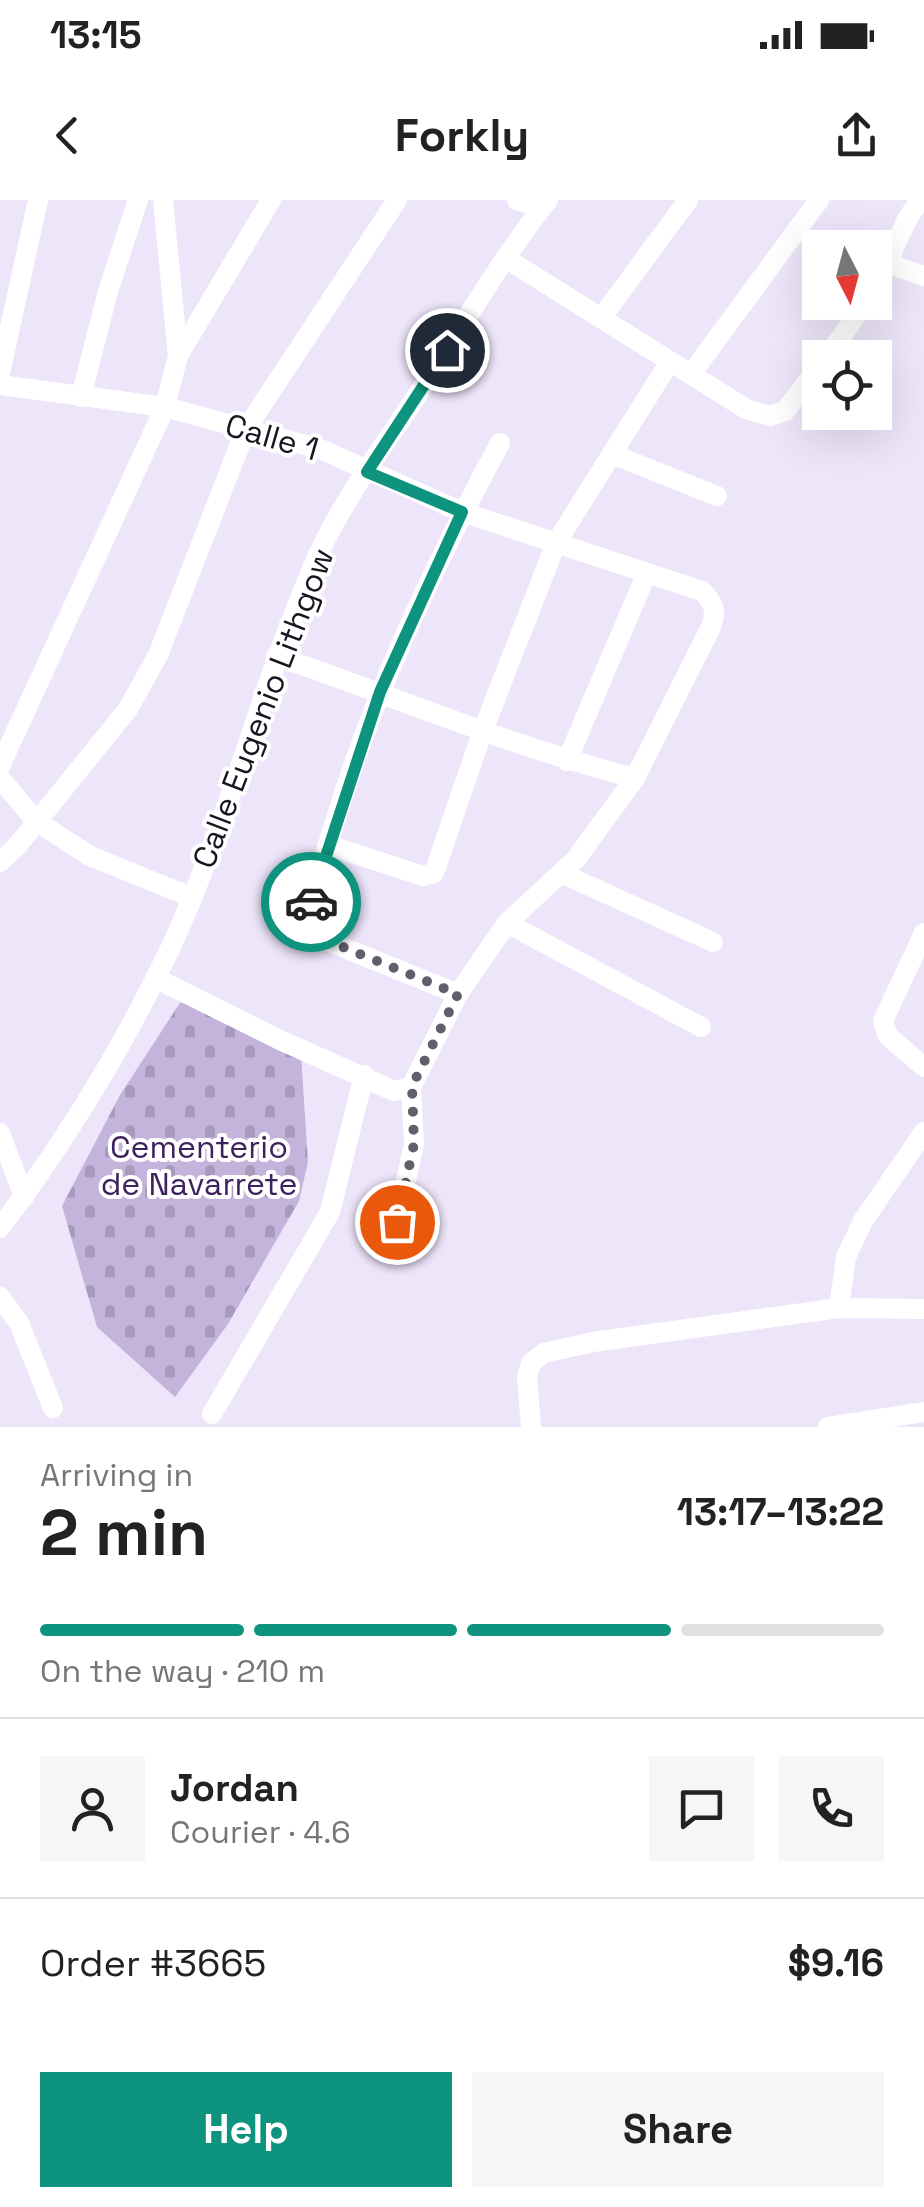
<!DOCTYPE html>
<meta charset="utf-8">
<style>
body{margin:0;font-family:"Space Grotesk",sans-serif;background:#f6f6f6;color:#222;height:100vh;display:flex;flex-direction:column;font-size:38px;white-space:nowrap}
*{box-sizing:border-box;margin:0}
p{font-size:32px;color:#767676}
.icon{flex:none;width:55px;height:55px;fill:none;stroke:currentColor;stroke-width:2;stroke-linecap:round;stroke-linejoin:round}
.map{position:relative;height:1227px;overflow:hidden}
.side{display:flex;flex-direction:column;background:#fff;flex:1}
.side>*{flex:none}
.needle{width:65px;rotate:174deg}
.fabs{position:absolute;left:802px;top:30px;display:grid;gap:20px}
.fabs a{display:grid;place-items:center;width:90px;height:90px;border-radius:0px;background:#fff;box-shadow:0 10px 40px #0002;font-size:50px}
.pin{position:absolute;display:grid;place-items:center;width:85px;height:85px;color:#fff;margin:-42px;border:5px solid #fff;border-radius:50%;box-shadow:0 2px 10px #0007}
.courier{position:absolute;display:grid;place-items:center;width:100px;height:100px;margin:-50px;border:8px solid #0e947e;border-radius:50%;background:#fff;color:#222;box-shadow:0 2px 12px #0007}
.overview em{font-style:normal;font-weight:700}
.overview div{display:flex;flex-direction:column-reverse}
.overview{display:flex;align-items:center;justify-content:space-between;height:170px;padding:0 40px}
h1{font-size:65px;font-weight:700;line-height:75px}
.bar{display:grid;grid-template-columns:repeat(4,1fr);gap:15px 10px;align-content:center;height:120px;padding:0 40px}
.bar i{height:12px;border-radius:8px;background:#e0e0e0}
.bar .active{background:#0e947e}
.bar p{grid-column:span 4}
.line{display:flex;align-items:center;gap:25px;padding:0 40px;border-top:2px solid #e0e0e0}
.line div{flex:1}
.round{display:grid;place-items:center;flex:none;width:105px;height:105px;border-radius:0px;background:#f6f6f6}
.action{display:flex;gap:20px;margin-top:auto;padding:20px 40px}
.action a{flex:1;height:115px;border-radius:0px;background:#0e947e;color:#fff;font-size:40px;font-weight:700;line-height:115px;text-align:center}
.action a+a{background:#f6f6f6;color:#222}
.status{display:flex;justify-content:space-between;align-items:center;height:70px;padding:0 50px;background:#fff;direction:ltr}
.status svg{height:28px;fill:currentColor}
header{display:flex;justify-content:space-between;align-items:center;height:130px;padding:0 40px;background:#fff;font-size:45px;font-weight:700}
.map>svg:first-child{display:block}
.cemetery{fill:url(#cemetery-stones)}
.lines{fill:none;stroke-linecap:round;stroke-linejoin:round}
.minor{stroke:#fff;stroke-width:20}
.done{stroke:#635e6c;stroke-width:10;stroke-dasharray:0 18}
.route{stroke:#0e947e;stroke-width:12}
.labels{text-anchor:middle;stroke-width:8;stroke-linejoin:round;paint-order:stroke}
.street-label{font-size:32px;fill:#191520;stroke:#fff}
.park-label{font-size:32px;fill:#3f225d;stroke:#fff}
</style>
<div class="status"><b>13:15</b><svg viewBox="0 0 49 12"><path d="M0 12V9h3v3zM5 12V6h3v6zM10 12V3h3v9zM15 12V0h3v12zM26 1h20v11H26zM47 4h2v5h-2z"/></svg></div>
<header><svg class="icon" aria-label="back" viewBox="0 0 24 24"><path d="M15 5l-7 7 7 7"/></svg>Forkly<svg class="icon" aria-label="share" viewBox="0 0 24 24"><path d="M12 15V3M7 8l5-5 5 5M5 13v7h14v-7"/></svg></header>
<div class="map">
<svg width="924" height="1227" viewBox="0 0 924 1227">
<defs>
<pattern id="cemetery-stones" width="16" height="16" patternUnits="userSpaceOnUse" patternTransform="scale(2.5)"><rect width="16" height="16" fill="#c4b4dc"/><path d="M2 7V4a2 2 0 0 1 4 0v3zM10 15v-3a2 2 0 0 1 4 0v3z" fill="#a89abc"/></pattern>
</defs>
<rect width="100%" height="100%" fill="#ede5fa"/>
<polygon class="cemetery" points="189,789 300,839 308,962 299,1001 228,1124 175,1197 97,1127 62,1006 120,895"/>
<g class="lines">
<g class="minor">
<polyline points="163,0 178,156"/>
<polyline points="517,0 541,8"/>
<polyline points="507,59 746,209 770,216 785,211 820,166"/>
<polyline points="890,64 924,76"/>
<path d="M875,88C891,62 902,19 921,0"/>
<polyline points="602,117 688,0"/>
<polyline points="826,158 866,102"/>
<polyline points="0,173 38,0"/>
<polyline points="691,174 819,0"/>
<path d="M0,185L165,207L320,249L462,312L702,391C714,402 717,412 711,427L635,578L576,659L507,723L458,794L411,887L414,944L397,1022"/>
<polyline points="81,197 108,91 138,0"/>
<polyline points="612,254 717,296"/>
<path d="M276,456C396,497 512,547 635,578"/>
<polyline points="567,561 646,375"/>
<polyline points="0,566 165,207 178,156 271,0"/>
<polyline points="0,578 36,621 90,656 191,697"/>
<polyline points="328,645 423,676 434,673 482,533 556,343 669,163"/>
<polyline points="0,662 18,645 128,509 158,455 246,229 397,0"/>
<polyline points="563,674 713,742"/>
<polyline points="507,723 701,827"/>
<polyline points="924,733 883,821 888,836 924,867"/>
<polyline points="155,778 280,840 394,891 411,887"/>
<path d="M458,794L305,732L304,725C327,647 350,567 381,492C415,407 457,323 500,243"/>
<polyline points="0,933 24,997"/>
<path d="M0,1028C64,943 123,847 169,751C229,623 261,484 318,355C345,296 387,242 422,188C463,126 501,59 548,0"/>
<polyline points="0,1097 19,1123 53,1208"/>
<polyline points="839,1108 846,1057 863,1021 924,932"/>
<polyline points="212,1214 330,1012 364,875"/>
<polyline points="531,1227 527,1177 531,1163 544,1153 593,1142 839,1108 924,1109"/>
<polyline points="828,1227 924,1212"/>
</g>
</g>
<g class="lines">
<polyline class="done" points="311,702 304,725 306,732 458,794 412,886 414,944 397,1022"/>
<polyline class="route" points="311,702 380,492 462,312 367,272 447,150"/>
</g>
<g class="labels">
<g class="street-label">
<text transform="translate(272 237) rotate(16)" y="11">Calle 1</text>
<text transform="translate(263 508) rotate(-69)" y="11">Calle Eugenio Lithgow</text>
</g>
<g class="park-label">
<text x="199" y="958">Cementerio<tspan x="199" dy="37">de Navarrete</tspan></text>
</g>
</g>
</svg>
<div class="fabs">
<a><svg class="needle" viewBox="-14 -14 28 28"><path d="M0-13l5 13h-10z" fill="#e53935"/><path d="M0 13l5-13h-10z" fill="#767676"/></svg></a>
<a><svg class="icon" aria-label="locate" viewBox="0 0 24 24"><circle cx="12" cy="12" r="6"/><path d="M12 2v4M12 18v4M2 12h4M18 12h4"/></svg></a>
</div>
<div class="pin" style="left:397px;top:1022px;background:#ea580c"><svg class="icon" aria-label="bag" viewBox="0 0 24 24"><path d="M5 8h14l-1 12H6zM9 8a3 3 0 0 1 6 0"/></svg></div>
<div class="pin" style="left:447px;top:150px;background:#1f2937"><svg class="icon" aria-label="home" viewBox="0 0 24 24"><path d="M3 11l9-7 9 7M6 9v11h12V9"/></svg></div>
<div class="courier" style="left:311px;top:702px"><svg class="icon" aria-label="car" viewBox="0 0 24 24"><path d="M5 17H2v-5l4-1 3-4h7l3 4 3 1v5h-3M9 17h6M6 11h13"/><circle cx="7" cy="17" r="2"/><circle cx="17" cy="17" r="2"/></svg></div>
</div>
<section class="side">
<div class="overview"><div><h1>2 min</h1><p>Arriving in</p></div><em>13:17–13:22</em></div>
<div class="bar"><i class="active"></i><i class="active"></i><i class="active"></i><i></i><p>On the way · 210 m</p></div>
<div class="line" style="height:180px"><a class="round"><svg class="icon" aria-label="person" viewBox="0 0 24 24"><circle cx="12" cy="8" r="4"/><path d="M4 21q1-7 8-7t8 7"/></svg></a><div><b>Jordan</b><p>Courier · 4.6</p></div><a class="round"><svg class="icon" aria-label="chat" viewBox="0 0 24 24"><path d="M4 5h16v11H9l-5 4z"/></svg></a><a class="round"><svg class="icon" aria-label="phone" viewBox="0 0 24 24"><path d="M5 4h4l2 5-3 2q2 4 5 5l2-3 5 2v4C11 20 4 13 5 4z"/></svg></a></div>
<div class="line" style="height:130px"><div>Order #3665</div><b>$9.16</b></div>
<div class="action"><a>Help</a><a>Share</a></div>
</section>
